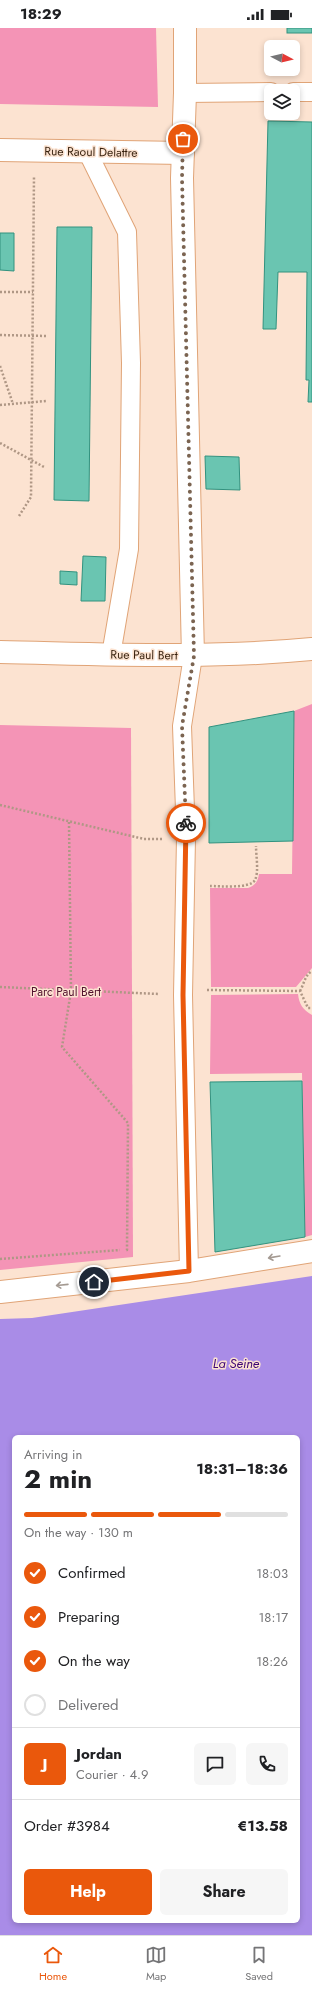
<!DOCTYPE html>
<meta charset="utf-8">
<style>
body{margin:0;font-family:Jost,sans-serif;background:#f6f6f6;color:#202124;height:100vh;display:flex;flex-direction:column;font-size:15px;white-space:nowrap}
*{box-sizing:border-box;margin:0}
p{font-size:13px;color:#757577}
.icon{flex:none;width:22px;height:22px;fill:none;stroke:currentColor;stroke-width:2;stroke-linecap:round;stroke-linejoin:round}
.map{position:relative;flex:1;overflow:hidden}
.sheet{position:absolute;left:12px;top:1407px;width:288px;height:488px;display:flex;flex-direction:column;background:#fff;border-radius:6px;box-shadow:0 2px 6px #0003}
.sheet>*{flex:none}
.needle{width:26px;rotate:97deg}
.controls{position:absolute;left:264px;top:12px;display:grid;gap:8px}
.controls a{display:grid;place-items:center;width:36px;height:36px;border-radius:6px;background:#fff;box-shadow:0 2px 6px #0003;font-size:20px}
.pin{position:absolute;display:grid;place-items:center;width:34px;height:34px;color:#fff;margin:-17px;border:2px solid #fff;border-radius:50%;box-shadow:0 1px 4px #0007}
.courier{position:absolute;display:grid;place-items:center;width:40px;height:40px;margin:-20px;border:3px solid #ea580c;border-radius:50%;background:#fff;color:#222;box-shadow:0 1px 5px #0007}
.headline em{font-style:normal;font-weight:700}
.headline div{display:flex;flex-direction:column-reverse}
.headline{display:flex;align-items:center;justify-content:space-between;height:68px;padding:0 12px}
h1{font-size:26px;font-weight:700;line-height:30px}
.bar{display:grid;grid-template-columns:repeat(4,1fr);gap:6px 4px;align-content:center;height:48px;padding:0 12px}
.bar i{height:5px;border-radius:3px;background:#e0e0e0}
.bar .selected{background:#ea580c}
.bar p{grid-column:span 4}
.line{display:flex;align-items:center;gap:10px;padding:0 12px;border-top:1px solid #e0e0e0}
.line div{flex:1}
.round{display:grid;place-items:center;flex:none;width:42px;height:42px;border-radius:6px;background:#f6f6f6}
ol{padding:0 12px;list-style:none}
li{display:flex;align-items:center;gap:12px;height:44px}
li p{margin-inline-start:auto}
li .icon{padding:4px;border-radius:50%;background:#ea580c;color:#fff;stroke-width:4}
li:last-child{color:#757577}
li i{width:22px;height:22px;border:2px solid #e0e0e0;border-radius:50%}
.button{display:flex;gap:8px;margin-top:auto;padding:8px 12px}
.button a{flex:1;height:46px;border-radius:6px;background:#ea580c;color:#fff;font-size:16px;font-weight:700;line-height:46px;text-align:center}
.button a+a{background:#f6f6f6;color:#202124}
.status{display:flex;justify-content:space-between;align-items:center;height:28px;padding:0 20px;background:#fff;direction:ltr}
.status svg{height:11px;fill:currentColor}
.dock{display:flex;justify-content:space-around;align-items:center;height:56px;border-top:1px solid #e0e0e0;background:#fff;font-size:11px;color:#757577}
.dock a{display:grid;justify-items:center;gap:2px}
.dock .selected{color:#ea580c}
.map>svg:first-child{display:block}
.green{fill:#f494b6}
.water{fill:#a98ce7;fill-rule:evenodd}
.building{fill:#6ac5b1;stroke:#32927f}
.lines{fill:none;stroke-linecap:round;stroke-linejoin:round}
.service-casing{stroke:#e0a477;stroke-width:20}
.minor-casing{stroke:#e0a477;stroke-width:24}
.path{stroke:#af9785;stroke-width:2.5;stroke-dasharray:2 2;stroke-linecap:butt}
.service{stroke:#fff;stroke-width:18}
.minor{stroke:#fff;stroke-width:22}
.oneway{stroke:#a49a92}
.done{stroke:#7b6451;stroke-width:4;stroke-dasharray:0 7.2}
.route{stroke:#ea580c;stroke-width:5}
.labels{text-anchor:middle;stroke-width:3;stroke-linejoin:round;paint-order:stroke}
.street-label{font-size:12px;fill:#351f0c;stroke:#fce3d1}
.park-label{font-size:12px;fill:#52122e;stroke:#fce3d1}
.water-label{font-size:13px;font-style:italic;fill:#3d0575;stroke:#fce3d1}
</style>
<div class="status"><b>18:29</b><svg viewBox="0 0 49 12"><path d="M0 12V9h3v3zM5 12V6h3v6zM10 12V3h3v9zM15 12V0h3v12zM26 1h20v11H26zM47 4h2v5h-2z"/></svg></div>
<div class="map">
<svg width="312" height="1907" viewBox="0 0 312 1907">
<rect width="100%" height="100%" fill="#fce3d1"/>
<g class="green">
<polygon points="0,0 156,0 158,79 0,76"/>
<path d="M312,676V940L296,959H211L210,860H248C255,858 258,853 259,846H292L294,683Z"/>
<polygon points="0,697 131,700 133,1229 0,1242"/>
<path d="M298,966C299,976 303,982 312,987V1207L305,1209L302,1045L210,1046L211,967Z"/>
</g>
<path class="water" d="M312,1248V1907H0V1291L32,1290ZM14,1409H298V1893H14Z"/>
<g class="building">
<rect x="287" y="0" width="25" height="5"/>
<polygon points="268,93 312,94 312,374 308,374 309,352 306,352 307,244 278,244 276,301 263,301"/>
<polygon points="57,199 92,199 89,473 54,472"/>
<polygon points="0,205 14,205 14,243 0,242"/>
<polygon points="205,428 239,429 240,462 206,461"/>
<polygon points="83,528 106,529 105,573 81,573"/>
<polygon points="60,543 77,544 77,557 60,556"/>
<polygon points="294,683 293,813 209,815 209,699"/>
<polygon points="302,1053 305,1209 215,1224 210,1054"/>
</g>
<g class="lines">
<g class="service-casing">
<g id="service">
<polyline points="293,64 312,64"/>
<polyline points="185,65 271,64"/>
<polyline points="87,123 127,204 131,335 129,521 111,627"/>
<polyline points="189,1243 183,967 186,810 182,698 193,628"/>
</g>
</g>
<g class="minor-casing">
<g id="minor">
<polyline points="185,0 185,65 182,150 193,628"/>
<polyline points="0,122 183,125"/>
<path d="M0,624C104,626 208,631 312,621"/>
<polyline points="0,1264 189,1243 312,1223"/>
</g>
</g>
<g class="path">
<polyline points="0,264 33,264"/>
<polyline points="0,307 47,308"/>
<polyline points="0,338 13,376"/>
<polyline points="0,377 46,373"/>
<polyline points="0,415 44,439"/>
<polyline points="19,488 31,469 34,148"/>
<polyline points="0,777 144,811 162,811"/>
<polyline points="69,794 71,963 62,1019 128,1095 127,1222 125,1222"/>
<path d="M210,858C219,858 250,861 255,852C259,844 256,827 256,818"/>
<polyline points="0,959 159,966"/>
<polyline points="207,962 300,963 308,980 312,980"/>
<path d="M300,963C304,956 305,947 312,943"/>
<polyline points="0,1231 120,1222"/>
</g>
<use href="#service" class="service"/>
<use href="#minor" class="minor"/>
</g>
<defs><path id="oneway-shaft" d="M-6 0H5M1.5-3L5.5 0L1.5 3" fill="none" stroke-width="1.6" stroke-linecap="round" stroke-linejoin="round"/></defs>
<g class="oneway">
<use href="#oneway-shaft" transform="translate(274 1229) rotate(170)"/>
<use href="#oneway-shaft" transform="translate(62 1257) rotate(174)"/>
</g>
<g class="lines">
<polyline class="done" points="183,111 182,150 194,628 182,698 186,795"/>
<polyline class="route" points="94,1254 189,1243 183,967 186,795"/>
</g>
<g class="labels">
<g class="street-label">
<text transform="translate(91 124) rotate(1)" y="4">Rue Raoul Delattre</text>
<text transform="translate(144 627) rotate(1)" y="4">Rue Paul Bert</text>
</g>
<g class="park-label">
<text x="66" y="968">Parc Paul Bert</text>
</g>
<g class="water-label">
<text x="236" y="1340">La Seine</text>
</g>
</g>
</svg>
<div class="controls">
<a><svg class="needle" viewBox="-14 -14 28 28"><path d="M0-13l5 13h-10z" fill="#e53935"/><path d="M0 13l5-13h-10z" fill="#757577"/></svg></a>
<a><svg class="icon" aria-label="layers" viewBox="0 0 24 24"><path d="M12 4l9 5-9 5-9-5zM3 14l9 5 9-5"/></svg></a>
</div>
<div class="pin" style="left:183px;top:111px;background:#ea580c"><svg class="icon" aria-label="bag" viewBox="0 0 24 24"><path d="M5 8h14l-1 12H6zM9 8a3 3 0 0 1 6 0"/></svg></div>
<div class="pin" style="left:94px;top:1254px;background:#1f2937"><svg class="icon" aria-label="home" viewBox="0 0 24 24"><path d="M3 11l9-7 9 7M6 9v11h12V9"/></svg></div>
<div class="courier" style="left:186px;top:795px"><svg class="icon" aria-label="bike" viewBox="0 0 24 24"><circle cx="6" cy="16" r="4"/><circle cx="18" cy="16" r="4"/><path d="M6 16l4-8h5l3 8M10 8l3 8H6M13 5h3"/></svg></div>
<section class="sheet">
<div class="headline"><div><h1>2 min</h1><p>Arriving in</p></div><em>18:31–18:36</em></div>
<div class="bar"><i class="selected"></i><i class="selected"></i><i class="selected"></i><i></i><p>On the way · 130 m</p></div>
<ol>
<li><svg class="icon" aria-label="check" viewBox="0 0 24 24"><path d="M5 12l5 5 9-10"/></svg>Confirmed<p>18:03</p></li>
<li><svg class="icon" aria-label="check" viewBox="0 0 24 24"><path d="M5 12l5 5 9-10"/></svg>Preparing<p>18:17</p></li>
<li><svg class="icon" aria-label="check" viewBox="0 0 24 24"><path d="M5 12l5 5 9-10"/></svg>On the way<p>18:26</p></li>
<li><i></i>Delivered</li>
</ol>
<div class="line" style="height:72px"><b class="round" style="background:#ea580c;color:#fff">J</b><div><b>Jordan</b><p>Courier · 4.9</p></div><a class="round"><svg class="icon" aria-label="chat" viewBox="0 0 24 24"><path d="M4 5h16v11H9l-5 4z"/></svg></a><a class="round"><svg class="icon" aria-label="phone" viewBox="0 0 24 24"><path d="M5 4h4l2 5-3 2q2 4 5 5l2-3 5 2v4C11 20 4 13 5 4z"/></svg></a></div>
<div class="line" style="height:52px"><div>Order #3984</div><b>€13.58</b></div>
<div class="button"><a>Help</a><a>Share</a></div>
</section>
</div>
<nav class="dock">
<a class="selected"><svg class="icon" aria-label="home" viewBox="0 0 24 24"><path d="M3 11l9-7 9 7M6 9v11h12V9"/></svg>Home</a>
<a><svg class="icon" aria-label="map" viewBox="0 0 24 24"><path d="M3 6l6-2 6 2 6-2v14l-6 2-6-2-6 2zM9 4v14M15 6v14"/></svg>Map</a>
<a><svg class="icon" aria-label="saved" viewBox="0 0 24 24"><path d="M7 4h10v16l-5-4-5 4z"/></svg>Saved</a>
</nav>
